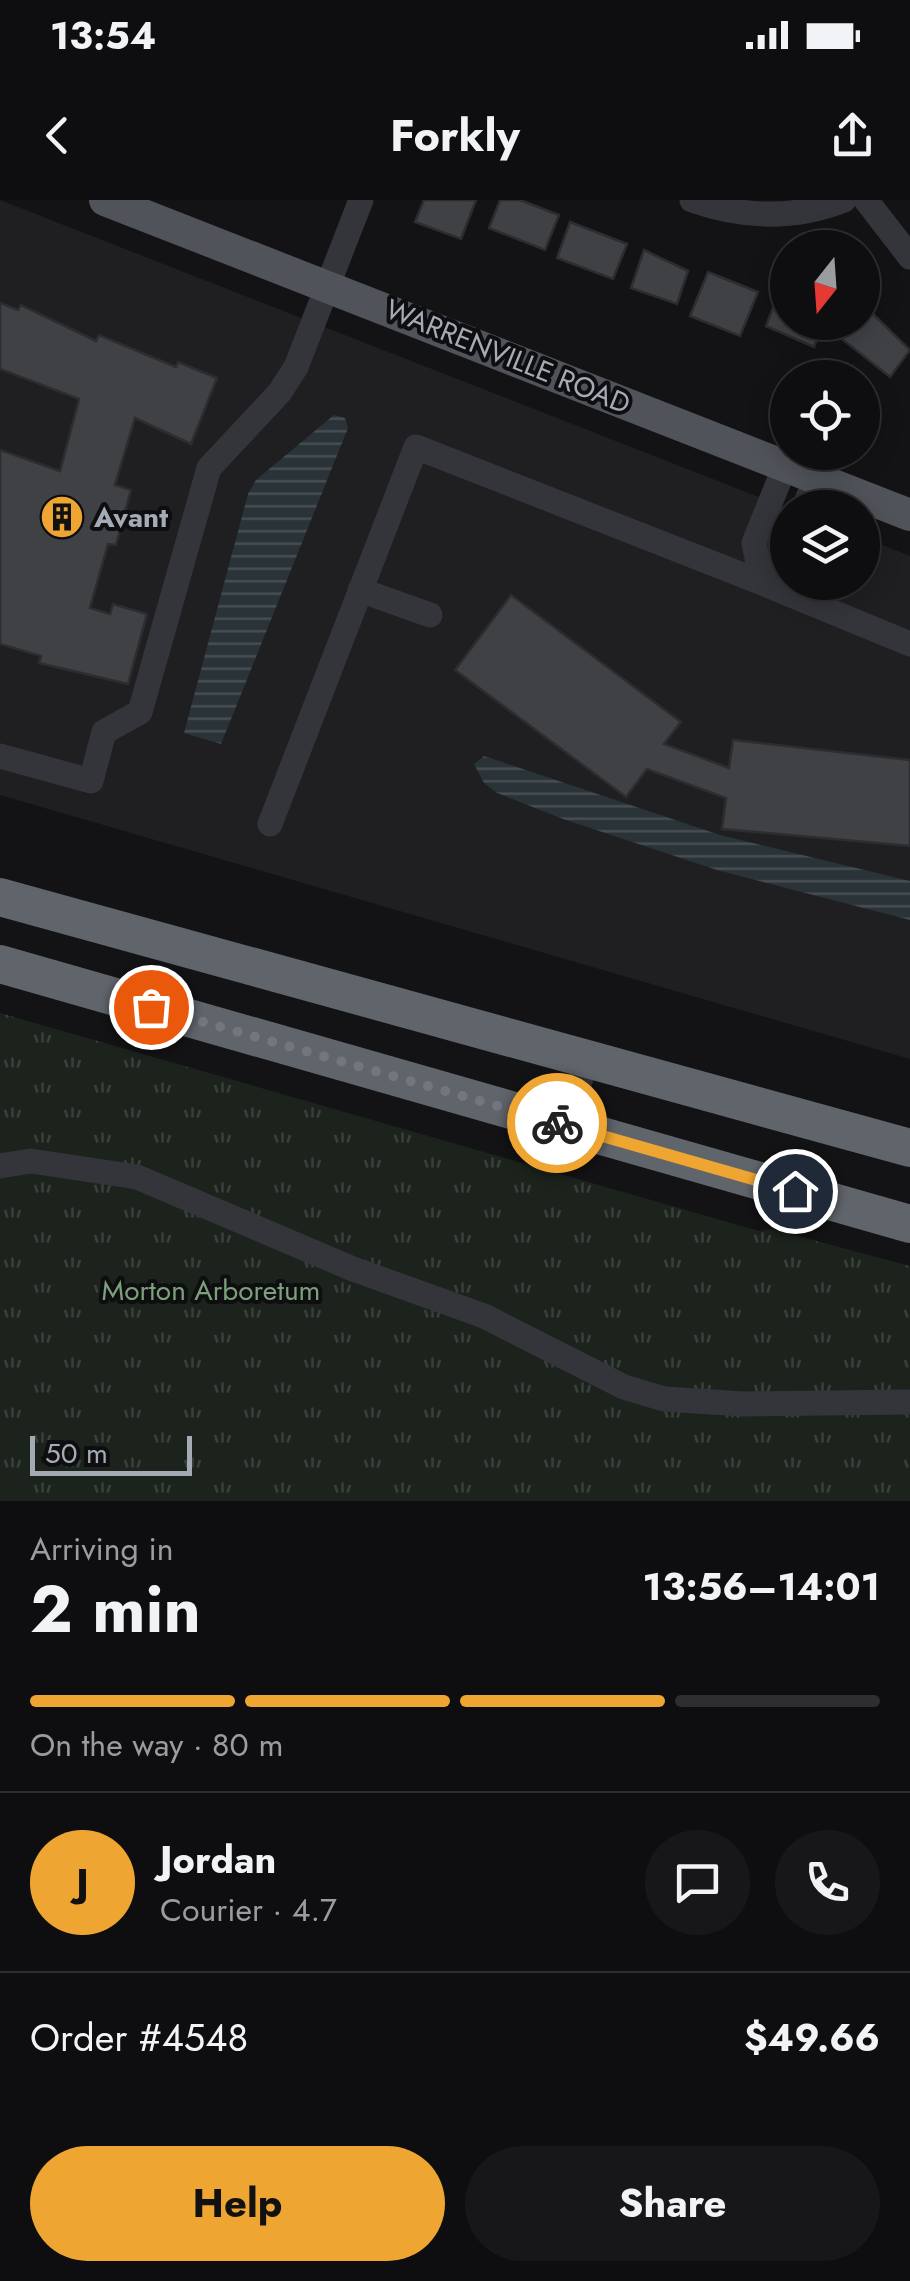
<!DOCTYPE html>
<meta charset="utf-8">
<style>
body{margin:0;font-family:Jost,sans-serif;background:#171719;color:#f1f3f6;height:100vh;display:flex;flex-direction:column;font-size:38px;white-space:nowrap}
*{box-sizing:border-box;margin:0}
p{font-size:32px;color:#9b9c9f}
.icon{flex:none;width:55px;height:55px;fill:none;stroke:currentColor;stroke-width:2;stroke-linecap:round;stroke-linejoin:round}
.map{position:relative;height:1301px;overflow:hidden}
.drawer{display:flex;flex-direction:column;background:#0e0e10;flex:1}
.drawer>*{flex:none}
.needle{width:65px;rotate:197deg}
.fabs{position:absolute;left:770px;top:30px;display:grid;gap:20px}
.fabs a{display:grid;place-items:center;width:110px;height:110px;border-radius:50%;background:#0e0e10;box-shadow:0 5px 25px #0003,0 0 0 2px #2e2e30;font-size:50px}
.scale{position:absolute;left:30px;bottom:25px;width:162px;box-sizing:border-box;padding-left:10px;border:5px solid #a5abb5;border-top:0;font-size:28px;line-height:35px;white-space:nowrap;color:#a5abb5;-webkit-text-stroke:8px #0e0e10;paint-order:stroke}
.pin{position:absolute;display:grid;place-items:center;width:85px;height:85px;color:#fff;margin:-42px;border:5px solid #fff;border-radius:50%;box-shadow:0 2px 10px #0007}
.courier{position:absolute;display:grid;place-items:center;width:100px;height:100px;margin:-50px;border:8px solid #efa531;border-radius:50%;background:#fff;color:#222;box-shadow:0 2px 12px #0007}
.headline em{font-style:normal;font-weight:700}
.headline div{display:flex;flex-direction:column-reverse}
.headline{display:flex;align-items:center;justify-content:space-between;height:170px;padding:0 30px}
h1{font-size:65px;font-weight:700;line-height:75px}
.bar{display:grid;grid-template-columns:repeat(4,1fr);gap:15px 10px;align-content:center;height:120px;padding:0 30px}
.bar i{height:12px;border-radius:8px;background:#2e2e30}
.bar .selected{background:#efa531}
.bar p{grid-column:span 4}
.line{display:flex;align-items:center;gap:25px;padding:0 30px;border-top:2px solid #2e2e30}
.line div{flex:1}
.round{display:grid;place-items:center;flex:none;width:105px;height:105px;border-radius:52px;background:#171719}
.button{display:flex;gap:20px;margin-top:auto;padding:20px 30px}
.button a{flex:1;height:115px;border-radius:60px;background:#efa531;color:#111;font-size:40px;font-weight:700;line-height:115px;text-align:center}
.button a+a{background:#171719;color:#f1f3f6}
.status{display:flex;justify-content:space-between;align-items:center;height:70px;padding:0 50px;background:#0e0e10;direction:ltr}
.status svg{height:28px;fill:currentColor}
header{display:flex;justify-content:space-between;align-items:center;height:130px;padding:0 30px;background:#0e0e10;font-size:45px;font-weight:700}
.map>svg:first-child{display:block}
.built{fill:#1f1f22}
.park{fill:url(#park-tufts)}
.water{fill:url(#water-rules)}
.building{fill:#3f4145;stroke:#2d2d31;stroke-width:2.5}
.lines{fill:none;stroke-linecap:round;stroke-linejoin:round}
.minor{stroke:#34353a;stroke-width:25}
.major{stroke:#505359;stroke-width:32}
.highway{stroke:#60646b;stroke-width:38}
.done{stroke:#72767d;stroke-width:10;stroke-dasharray:0 18}
.route{stroke:#efa531;stroke-width:12}
.labels{text-anchor:middle;stroke-width:8;stroke-linejoin:round;paint-order:stroke}
.street-label{font-size:28px;fill:#a5abb5;stroke:#0e0e10}
.poi-label{font-size:28px;font-weight:bold;fill:#a5abb5;stroke:#0e0e10;text-anchor:start}
.park-label{font-size:28px;fill:#7ca07c;stroke:#0e0e10}
</style>
<div class="status"><b>13:54</b><svg viewBox="0 0 49 12"><path d="M0 12V9h3v3zM5 12V6h3v6zM10 12V3h3v9zM15 12V0h3v12zM26 1h20v11H26zM47 4h2v5h-2z"/></svg></div>
<header><svg class="icon" aria-label="back" viewBox="0 0 24 24"><path d="M15 5l-7 7 7 7"/></svg>Forkly<svg class="icon" aria-label="share" viewBox="0 0 24 24"><path d="M12 15V3M7 8l5-5 5 5M5 13v7h14v-7"/></svg></header>
<div class="map">
<svg width="910" height="1301" viewBox="0 0 910 1301">
<defs>
<pattern id="park-tufts" width="24" height="20" patternUnits="userSpaceOnUse" patternTransform="scale(2.5)"><rect width="24" height="20" fill="#1b231c"/><path d="M3 7l-1-3M5 7V3M7 7l1-3M15 17l-1-3M17 17v-4M19 17l1-3" fill="none" stroke="#39403b"/></pattern>
<pattern id="water-rules" width="6" height="5" patternUnits="userSpaceOnUse" patternTransform="scale(2.5)"><rect width="6" height="5" fill="#2a3338"/><path d="M0 2.5h6" fill="none" stroke="#464e53"/></pattern>
</defs>
<rect width="100%" height="100%" fill="#131315"/>
<polygon class="built" points="0,0 787,308 788,382 862,382 863,337 910,356 910,859 0,595"/>
<polygon class="park" points="0,813 759,1031 771,1029 910,1066 910,1301 0,1301"/>
<g class="water">
<polygon points="334,215 345,218 348,228 221,544 184,533 248,294 256,280"/>
<polygon points="484,556 720,635 910,681 910,720 717,670 563,619 497,593 484,583 474,564"/>
</g>
<g class="building">
<polygon points="424,0 476,0 461,39 415,22"/>
<polygon points="500,0 520,0 559,15 545,50 489,28"/>
<polygon points="570,22 627,44 613,79 557,58"/>
<polygon points="644,50 688,71 677,104 631,88"/>
<polygon points="708,72 758,92 740,136 690,116"/>
<polygon points="784,79 788,122 823,122 814,147 766,126"/>
<polygon points="0,103 18,110 21,105 96,141 99,135 176,167 178,162 217,178 191,244 135,218 115,285 131,290 116,345 108,344 90,408 110,414 113,404 147,414 128,484 39,463 41,456 0,444 0,250 60,271 79,199 0,169"/>
<polygon points="867,108 910,150 890,177 842,139 855,122 862,122"/>
<polygon points="511,395 681,522 664,544 729,568 733,540 910,560 910,646 722,629 726,598 647,569 626,597 455,470"/>
</g>
<g class="lines">
<g class="minor">
<path d="M692,0C743,18 793,20 844,0"/>
<polyline points="866,0 910,57"/>
<polyline points="804,308 816,278"/>
<polyline points="759,368 754,343 785,266"/>
<polyline points="755,380 910,444"/>
<polyline points="360,390 430,415"/>
<polyline points="0,556 91,581 104,532 140,512 209,268 280,192 296,167 361,0"/>
<polyline points="270,624 416,247 755,380 759,368 782,360 788,347"/>
<polyline points="566,925 587,859"/>
<polyline points="0,966 31,961 137,977 353,1069 484,1116 624,1187 664,1199 744,1204 910,1202"/>
</g>
<polyline class="major" points="105,0 910,315"/>
<g class="highway">
<polyline points="0,697 910,948"/>
<polyline points="0,764 910,1024"/>
</g>
</g>
<g class="lines">
<polyline class="done" points="151,807 557,923"/>
<polyline class="route" points="557,923 795,991"/>
</g>
<defs>
<g id="building-disc" transform="scale(2.25)"><circle r="9.5" fill="#efa531" stroke="#0e0e10"/><path d="M-4-6H4V6H1V3H-1V6H-4ZM-2.5-4.3h1.7v1.8h-1.7ZM.8-4.3h1.7v1.8H.8ZM-2.5-1h1.7V.8h-1.7ZM.8-1h1.7V.8H.8Z" fill="#111"/></g>
</defs>
<g fill-rule="evenodd">
<use href="#building-disc" x="62" y="317"/>
</g>
<g class="labels">
<g class="street-label">
<text transform="translate(508 156) rotate(22)" y="10">WARRENVILLE ROAD</text>
</g>
<g class="poi-label">
<text x="94" y="327">Avant</text>
</g>
<g class="park-label">
<text x="211" y="1100">Morton Arboretum</text>
</g>
</g>
</svg>
<div class="fabs">
<a><svg class="needle" viewBox="-14 -14 28 28"><path d="M0-13l5 13h-10z" fill="#e53935"/><path d="M0 13l5-13h-10z" fill="#9b9c9f"/></svg></a>
<a><svg class="icon" aria-label="locate" viewBox="0 0 24 24"><circle cx="12" cy="12" r="6"/><path d="M12 2v4M12 18v4M2 12h4M18 12h4"/></svg></a>
<a><svg class="icon" aria-label="layers" viewBox="0 0 24 24"><path d="M12 4l9 5-9 5-9-5zM3 14l9 5 9-5"/></svg></a>
</div>
<div class="scale">50 m</div>
<div class="pin" style="left:151px;top:807px;background:#ea580c"><svg class="icon" aria-label="bag" viewBox="0 0 24 24"><path d="M5 8h14l-1 12H6zM9 8a3 3 0 0 1 6 0"/></svg></div>
<div class="pin" style="left:795px;top:991px;background:#1f2937"><svg class="icon" aria-label="home" viewBox="0 0 24 24"><path d="M3 11l9-7 9 7M6 9v11h12V9"/></svg></div>
<div class="courier" style="left:557px;top:923px"><svg class="icon" aria-label="bike" viewBox="0 0 24 24"><circle cx="6" cy="16" r="4"/><circle cx="18" cy="16" r="4"/><path d="M6 16l4-8h5l3 8M10 8l3 8H6M13 5h3"/></svg></div>
</div>
<section class="drawer">
<div class="headline"><div><h1>2 min</h1><p>Arriving in</p></div><em>13:56–14:01</em></div>
<div class="bar"><i class="selected"></i><i class="selected"></i><i class="selected"></i><i></i><p>On the way · 80 m</p></div>
<div class="line" style="height:180px"><b class="round" style="background:#efa531;color:#111">J</b><div><b>Jordan</b><p>Courier · 4.7</p></div><a class="round"><svg class="icon" aria-label="chat" viewBox="0 0 24 24"><path d="M4 5h16v11H9l-5 4z"/></svg></a><a class="round"><svg class="icon" aria-label="phone" viewBox="0 0 24 24"><path d="M5 4h4l2 5-3 2q2 4 5 5l2-3 5 2v4C11 20 4 13 5 4z"/></svg></a></div>
<div class="line" style="height:130px"><div>Order #4548</div><b>$49.66</b></div>
<div class="button"><a>Help</a><a>Share</a></div>
</section>
